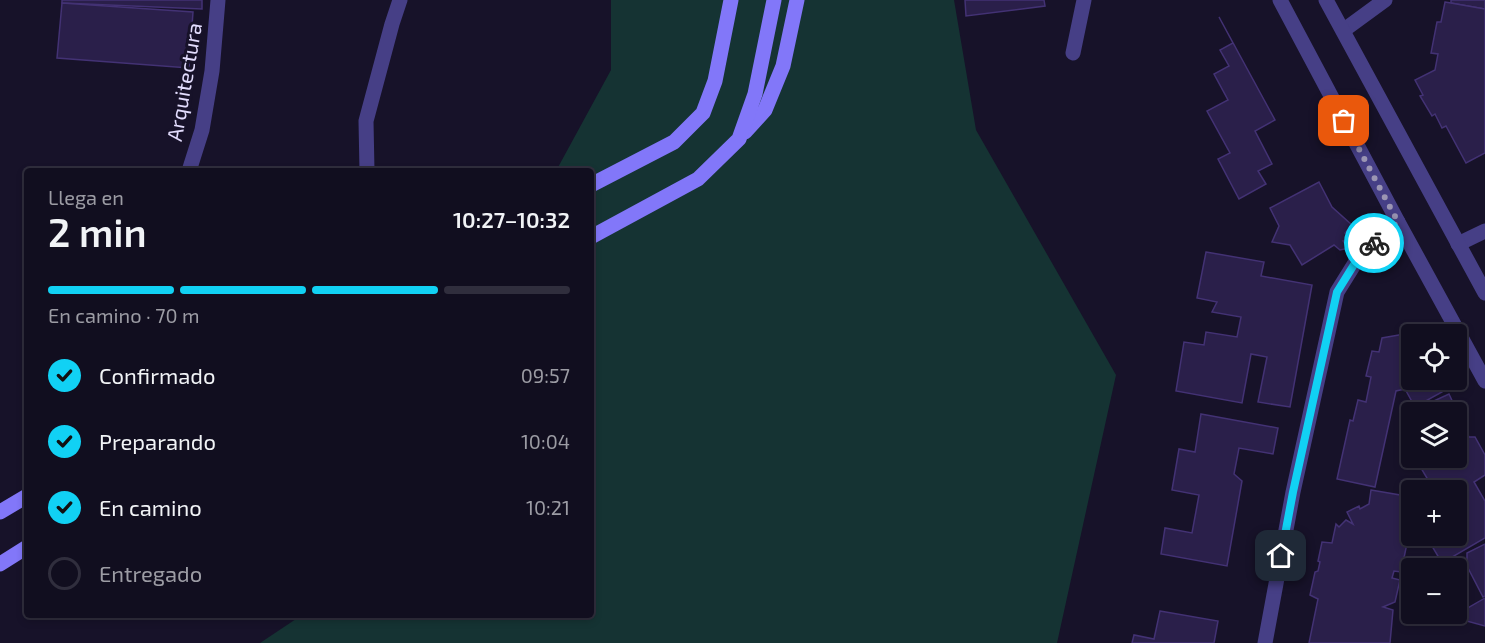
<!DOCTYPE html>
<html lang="es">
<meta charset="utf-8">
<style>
body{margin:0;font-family:"Exo 2",sans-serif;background:#1a1728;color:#f1f3f6;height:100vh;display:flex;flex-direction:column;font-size:22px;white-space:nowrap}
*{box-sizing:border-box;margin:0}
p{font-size:20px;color:#9c9ca4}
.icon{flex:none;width:33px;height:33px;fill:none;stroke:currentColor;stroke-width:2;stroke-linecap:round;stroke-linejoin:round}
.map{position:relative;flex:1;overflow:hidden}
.details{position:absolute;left:24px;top:168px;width:570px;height:450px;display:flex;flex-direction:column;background:#110e1f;border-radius:6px;box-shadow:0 3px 9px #0003,0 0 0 2px #302e3d}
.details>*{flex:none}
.fabs{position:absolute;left:1401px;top:324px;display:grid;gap:12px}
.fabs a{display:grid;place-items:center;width:66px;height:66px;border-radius:6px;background:#110e1f;box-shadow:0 3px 9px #0003,0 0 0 2px #302e3d;font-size:30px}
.pin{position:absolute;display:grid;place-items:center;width:51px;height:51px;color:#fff;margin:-26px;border-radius:12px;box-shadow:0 3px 9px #0006}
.courier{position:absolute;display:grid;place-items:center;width:60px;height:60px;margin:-30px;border:4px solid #11d1f4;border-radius:50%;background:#fff;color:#222;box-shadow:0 2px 8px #0007}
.headline em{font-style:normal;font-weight:600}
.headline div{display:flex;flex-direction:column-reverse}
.headline{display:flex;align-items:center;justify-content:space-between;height:102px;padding:0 24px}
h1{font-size:39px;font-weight:600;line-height:45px}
.bar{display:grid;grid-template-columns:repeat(4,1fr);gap:9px 6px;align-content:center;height:72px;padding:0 24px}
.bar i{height:8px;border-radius:4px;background:#302e3d}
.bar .active{background:#11d1f4}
.bar p{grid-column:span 4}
ol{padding:0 24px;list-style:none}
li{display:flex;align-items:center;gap:18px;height:66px}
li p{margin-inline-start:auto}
li .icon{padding:6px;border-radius:50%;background:#11d1f4;color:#111;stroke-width:4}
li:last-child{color:#9c9ca4}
li i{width:33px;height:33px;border:3px solid #302e3d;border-radius:50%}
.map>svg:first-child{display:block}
.green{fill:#153333}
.building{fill:#2a1f4a;stroke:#433274;stroke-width:1.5}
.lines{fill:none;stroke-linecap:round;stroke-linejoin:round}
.minor{stroke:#463f86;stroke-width:15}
.tertiary{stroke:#463f86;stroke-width:15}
.secondary{stroke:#8277f9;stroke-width:15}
.done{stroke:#9b95b3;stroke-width:6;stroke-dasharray:0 10.8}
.route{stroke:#11d1f4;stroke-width:8}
.labels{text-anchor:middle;stroke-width:6;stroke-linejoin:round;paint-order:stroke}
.street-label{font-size:21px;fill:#e2dcfd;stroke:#171229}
</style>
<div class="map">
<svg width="1485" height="643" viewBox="0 0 1485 643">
<rect width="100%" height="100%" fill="#171229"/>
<polygon class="green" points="611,0 954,0 976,130 1116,375 1057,643 260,643 302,615 591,615 591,171 556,171 611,70"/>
<g class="building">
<polygon points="62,0 202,0 202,9 62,3"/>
<polygon points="965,0 1044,0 1045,6 966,16"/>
<polygon points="1451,0 1485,0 1485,9 1451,3"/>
<polygon points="1445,2 1485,9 1485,153 1466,163 1446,126 1442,128 1435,114 1432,116 1420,96 1423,95 1415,80 1435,70 1438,54 1431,53 1437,22 1441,22"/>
<polygon points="62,3 193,12 189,68 57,58"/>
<polygon points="1219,17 1275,120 1255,131 1272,164 1258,171 1266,184 1239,199 1218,159 1230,153 1207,111 1228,100 1214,74 1229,66 1220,50 1233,43"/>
<polygon points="1319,182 1332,207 1352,225 1345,233 1356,238 1343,241 1349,248 1340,250 1334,245 1302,265 1290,245 1272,242 1279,226 1270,208"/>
<polygon points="1206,252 1264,262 1261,276 1312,285 1290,407 1258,402 1267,357 1251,354 1242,403 1176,391 1184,342 1204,345 1206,332 1237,337 1241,317 1212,312 1217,302 1197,298"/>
<polygon points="1410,333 1412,336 1412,380 1436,380 1442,392 1415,407 1405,389 1396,391 1375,487 1337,479 1350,420 1353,421 1358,400 1366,402 1371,377 1366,376 1372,351 1379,352 1382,338"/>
<polygon points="1449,394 1469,437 1475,437 1485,455 1485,475 1474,482 1485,501 1485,538 1442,563 1426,536 1456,536 1456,490 1446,490 1451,487 1448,482 1434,490 1415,458 1456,458 1456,412 1412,412 1412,411"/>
<polygon points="1201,414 1278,428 1273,454 1239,448 1234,474 1242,481 1227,566 1161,554 1165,528 1192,533 1199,495 1172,490 1179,449 1195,452"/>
<polygon points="1412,421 1412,452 1406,442 1405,428"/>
<polygon points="1371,490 1400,495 1405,513 1410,514 1405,523 1409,534 1401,572 1394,571 1392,578 1400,580 1395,602 1383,607 1393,610 1390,643 1309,643 1318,599 1310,595 1315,572 1318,571 1320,562 1318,561 1322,542 1332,543 1336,524 1339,527 1346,520 1353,524 1347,512 1359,506 1360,509 1369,504"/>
<polygon points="1485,544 1485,596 1483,597 1467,566 1467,553"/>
<polygon points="1485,598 1485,626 1452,617"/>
<polygon points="1160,611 1218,621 1214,643 1132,643 1134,635 1154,639"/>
</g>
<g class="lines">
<g class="minor">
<polyline points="1344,30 1385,0"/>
<polyline points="1073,53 1084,0"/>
<polyline points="189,171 202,130 212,71 218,0"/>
<polyline points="367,171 366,121 392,24 400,0"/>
<polyline points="1458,244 1485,231"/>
<polyline points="1265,643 1293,492 1337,292 1360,255 1398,222"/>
</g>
<g class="tertiary">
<polyline points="1280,0 1398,222 1485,381"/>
<polyline points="1326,0 1485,293"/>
</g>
<g class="secondary">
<polyline points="745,132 765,110 783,66 797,0"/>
<polyline points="591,185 674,142 703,113 715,81 731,0"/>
<polyline points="591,237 698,179 739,139 755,94 774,0"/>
<polyline points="0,512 27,496"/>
<polyline points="0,564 27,547"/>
</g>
</g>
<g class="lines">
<polyline class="done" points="1344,121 1398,222 1374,243"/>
<polyline class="route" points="1281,556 1293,492 1337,292 1360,255 1374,243"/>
</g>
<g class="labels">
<g class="street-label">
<text transform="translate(185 82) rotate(-80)" y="7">Arquitectura</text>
</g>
</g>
</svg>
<div class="fabs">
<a><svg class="icon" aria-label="locate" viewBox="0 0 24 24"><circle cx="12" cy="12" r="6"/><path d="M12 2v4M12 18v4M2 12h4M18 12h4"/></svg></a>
<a><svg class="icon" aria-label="layers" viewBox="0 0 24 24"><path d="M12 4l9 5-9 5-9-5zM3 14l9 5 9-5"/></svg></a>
<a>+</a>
<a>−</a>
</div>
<div class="pin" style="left:1344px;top:121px;background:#ea580c"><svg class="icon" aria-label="bag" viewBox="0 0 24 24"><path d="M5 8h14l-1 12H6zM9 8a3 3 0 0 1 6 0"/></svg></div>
<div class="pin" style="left:1281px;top:556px;background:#1f2937"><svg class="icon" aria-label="home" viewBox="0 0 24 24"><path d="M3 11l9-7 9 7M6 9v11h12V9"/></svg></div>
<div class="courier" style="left:1374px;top:243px"><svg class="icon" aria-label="bike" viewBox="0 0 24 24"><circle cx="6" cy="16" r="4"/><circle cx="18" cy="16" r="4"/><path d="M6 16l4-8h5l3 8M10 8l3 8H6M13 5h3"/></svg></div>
<section class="details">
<div class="headline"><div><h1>2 min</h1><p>Llega en</p></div><em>10:27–10:32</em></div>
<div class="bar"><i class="active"></i><i class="active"></i><i class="active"></i><i></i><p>En camino · 70 m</p></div>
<ol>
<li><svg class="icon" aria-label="check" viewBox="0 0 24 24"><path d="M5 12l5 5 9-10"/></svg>Confirmado<p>09:57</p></li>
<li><svg class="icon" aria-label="check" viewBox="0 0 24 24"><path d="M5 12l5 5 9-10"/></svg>Preparando<p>10:04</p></li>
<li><svg class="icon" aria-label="check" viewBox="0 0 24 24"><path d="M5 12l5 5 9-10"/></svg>En camino<p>10:21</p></li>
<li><i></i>Entregado</li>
</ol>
</section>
</div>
